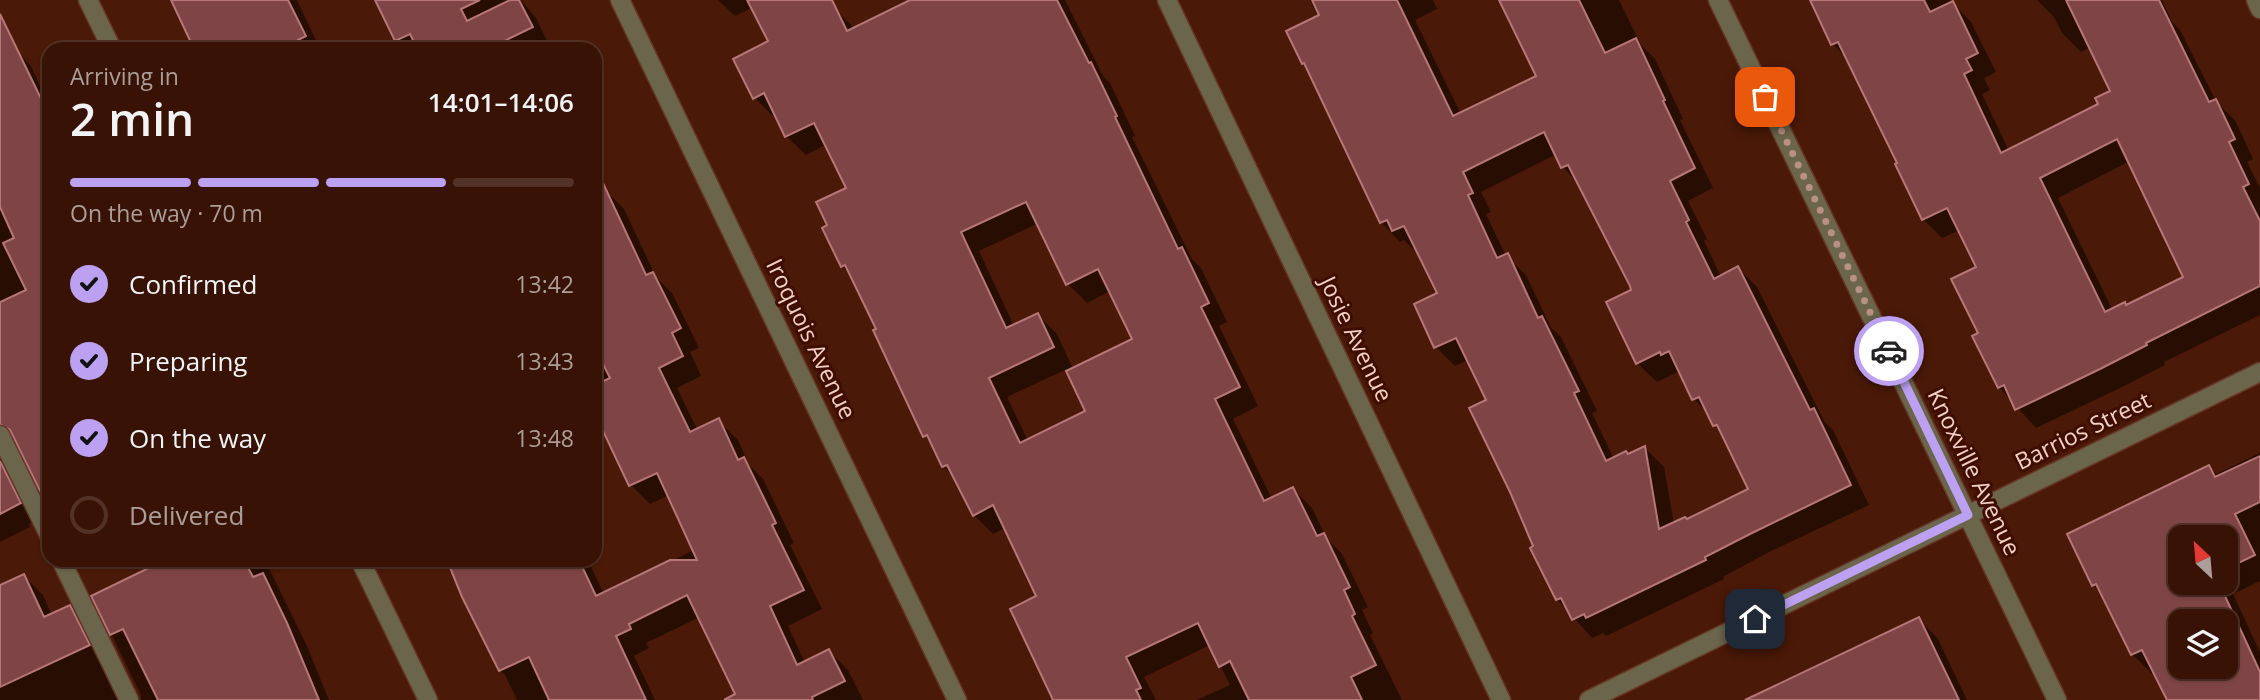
<!DOCTYPE html>
<meta charset="utf-8">
<style>
body{margin:0;font-family:"Open Sans",sans-serif;background:#3f1c0f;color:#f1f3f6;height:100vh;display:flex;flex-direction:column;font-size:26px;white-space:nowrap}
*{box-sizing:border-box;margin:0}
p{font-size:23px;color:#ab9e9a}
.icon{flex:none;width:38px;height:38px;fill:none;stroke:currentColor;stroke-width:2;stroke-linecap:round;stroke-linejoin:round}
.map{position:relative;flex:1;overflow:hidden}
.sheet{position:absolute;left:42px;top:42px;width:560px;height:525px;display:flex;flex-direction:column;background:#381305;border-radius:21px;box-shadow:0 2px 5px #0004,0 0 0 2px #523227}
.sheet>*{flex:none}
.needle{width:46px;rotate:334deg}
.tools{position:absolute;left:2168px;top:525px;display:grid;gap:14px}
.tools a{display:grid;place-items:center;width:70px;height:70px;border-radius:14px;background:#381305;box-shadow:0 2px 5px #0004,0 0 0 2px #523227;font-size:35px}
.pin{position:absolute;display:grid;place-items:center;width:60px;height:60px;color:#fff;margin:-30px;border-radius:14px;box-shadow:0 4px 10px #0006}
.courier{position:absolute;display:grid;place-items:center;width:70px;height:70px;margin:-35px;border:5px solid #bca0f2;border-radius:50%;background:#fff;color:#222;box-shadow:0 2px 9px #0007}
.overview em{font-style:normal;font-weight:600}
.overview div{display:flex;flex-direction:column-reverse}
.overview{display:flex;align-items:center;justify-content:space-between;height:119px;padding:0 28px}
h1{font-size:46px;font-weight:600;line-height:52px}
.bar{display:grid;grid-template-columns:repeat(4,1fr);gap:10px 7px;align-content:center;height:84px;padding:0 28px}
.bar i{height:9px;border-radius:5px;background:#523227}
.bar .active{background:#bca0f2}
.bar p{grid-column:span 4}
ol{padding:0 28px;list-style:none}
li{display:flex;align-items:center;gap:21px;height:77px}
li p{margin-inline-start:auto}
li .icon{padding:7px;border-radius:50%;background:#bca0f2;color:#111;stroke-width:4}
li:last-child{color:#ab9e9a}
li i{width:38px;height:38px;border:4px solid #523227;border-radius:50%}
.map>svg:first-child{display:block}
.shadow{fill:#0007;fill-rule:evenodd}
.building{fill:#7f4546;stroke:#b77778;stroke-width:2;fill-rule:evenodd}
.lines{fill:none;stroke-linecap:round;stroke-linejoin:round}
.service-casing{stroke:#663626;stroke-width:21}
.minor-casing{stroke:#663626;stroke-width:21}
.service{stroke:#6b664b;stroke-width:18}
.minor{stroke:#6b664b;stroke-width:18}
.done{stroke:#b89183;stroke-width:7;stroke-dasharray:0 12.6}
.route{stroke:#bca0f2;stroke-width:9}
.labels{text-anchor:middle;stroke-width:6;stroke-linejoin:round;paint-order:stroke}
.street-label{font-size:23px;fill:#f2d1c6;stroke:#3f0e00}
</style>
<div class="map">
<svg width="2260" height="700" viewBox="0 0 2260 700">
<rect width="100%" height="100%" fill="#4b1907"/>
<g class="shadow">
<polygon points="173,0 297,0 320,49 208,49"/>
<polygon points="377,0 521,0 536,18 550,47 545,49 405,49 396,40"/>
<polygon points="718,0 768,0 735,16"/>
<path d="M912,0H1065L1103,76L1110,83L1135,136L1132,137L1192,259L1201,268L1227,322L1219,326L1258,406L1233,419L1272,499L1293,489L1312,508L1327,539L1342,554L1368,607L1362,610L1373,633L1370,635L1402,700H1197L1230,685L1210,645L1144,677L1156,700H1053L1038,597L1005,528L993,534L974,515L957,480L943,466L932,443L925,436L852,276L842,266L830,226L848,188L827,144L806,155L786,136L777,115L774,117L755,98L835,9L855,29ZM1039,223L1068,284L1087,303L1110,291L1134,340L1073,369L1057,334L1038,315L1014,326L979,251ZM1067,369L1088,412L1028,441L1007,397Z"/>
<path d="M1310,0H1433L1437,9L1415,20L1461,114L1539,77L1500,0H1619L1641,45L1655,59L1683,119L1680,120L1713,188L1688,201L1707,239L1704,241L1721,277L1738,268L1757,287L1824,421L1833,430L1869,505L1769,552L1723,577L1724,579L1606,636L1603,633L1592,638L1557,599L1535,547L1488,401L1468,360L1455,366L1436,347L1439,294L1417,248L1413,249L1404,240L1400,242L1381,222L1308,68L1303,63L1318,17ZM1557,154L1563,167L1580,185L1633,291L1637,363L1657,382L1680,371L1694,399L1709,414L1715,425L1723,434L1751,490L1687,521L1674,524L1664,467L1645,448L1628,456L1614,459L1592,413L1597,411L1561,337L1551,328L1526,275L1506,256L1486,214L1491,212L1481,192Z"/>
<path d="M1812,0H1950L1971,22L1996,72L1984,78L1990,90L1982,94L2009,151L2100,105L2113,92L2091,47L2081,52L2062,33L2054,17L2037,0H2162L2172,22L2180,30L2217,103L2235,120L2253,159L2247,162L2260,188V315L2164,362L2165,365L2120,388L2036,428L1999,387L1975,337L1980,334L1979,268L1960,230L1942,238L1923,219L1899,164L1849,61L1833,44ZM2130,161L2185,278L2127,307L2113,311L2058,198Z"/>
<polygon points="0,33 31,66 49,105 49,497 41,490 18,443 14,444 38,520 29,524 30,527 0,542"/>
<polygon points="605,190 624,209 656,277 672,293 699,348 690,352 701,376 677,388 698,431 718,421 738,440 749,465 763,479 794,543 790,545 822,609 788,626 805,663 829,651 848,670 863,700 740,700 700,617 646,643 649,648 634,656 655,700 517,700 505,675 500,670 450,560 584,560 590,565 604,594 694,550 669,495 650,504 631,485 606,433 595,438 595,369 605,364 595,344 595,195"/>
<path d="M2260,453V581L2233,594L2260,652V700H2197L2159,670L2151,673L2132,654L2104,596L2093,585L2069,534L2209,467L2216,474ZM2180,537H2226V583H2180ZM2180,621H2226V667H2180Z"/>
<polygon points="164,560 265,560 306,644 329,700 141,700 141,695 93,596 165,562"/>
<polygon points="24,576 43,595 52,616 70,607 89,626 125,700 0,700 0,587"/>
<polygon points="1919,619 1938,639 1967,700 1750,700"/>
</g>
<g class="building">
<polygon points="171,0 288,0 306,36 298,40 302,49 194,49"/>
<polygon points="375,0 480,0 461,9 467,21 510,0 519,0 533,27 488,49 410,49 416,46 410,34 395,41"/>
<path d="M747,0H832L847,31L910,0H1057L1089,63L1091,62L1117,116L1115,117L1178,249L1182,247L1209,303L1201,307L1240,387L1215,399L1264,501L1293,487L1317,536L1324,533L1350,587L1344,590L1355,614L1352,616L1376,665L1351,677L1362,700H1249L1230,661L1219,667L1198,623L1126,657L1141,688L1136,690L1141,700H1053L1010,609L1036,596L993,505L973,516L947,465L942,467L927,435L923,437L873,330L876,329L845,265L841,267L822,228L827,225L816,202L846,188L814,123L785,137L764,93L753,99L733,59L768,41ZM1026,202L1066,285L1098,269L1132,339L1066,371L1085,411L1020,443L989,378L1054,347L1038,313L1006,328L961,232Z"/>
<path d="M1312,0H1397L1453,116L1536,76L1499,0H1579L1605,53L1636,38L1665,100L1663,101L1695,168L1670,181L1689,220L1686,222L1714,279L1738,266L1810,410L1814,408L1851,485L1750,534L1705,557L1706,560L1586,618L1584,614L1572,620L1561,598L1556,600L1530,548L1533,546L1510,492L1469,408L1486,400L1456,338L1434,348L1414,304L1437,293L1404,226L1392,231L1387,220L1380,223L1304,63L1302,64L1286,31L1319,15ZM1544,132L1561,168L1568,165L1630,286L1631,290L1606,302L1636,364L1660,352L1661,355L1669,351L1692,400L1699,397L1713,426L1717,425L1748,489L1687,519L1685,517L1659,529L1645,446L1628,454L1626,451L1606,461L1574,393L1579,391L1542,316L1538,318L1508,253L1497,258L1468,195L1473,193L1463,172Z"/>
<path d="M1810,0H1924L1930,12L1953,1L1978,53L1966,59L1972,70L1964,74L2001,153L2098,104L2095,98L2110,91L2066,0H2159L2209,102L2216,99L2235,139L2229,142L2249,184L2243,187L2260,221V286L2146,343L2147,345L2100,369L2015,410L2004,385L1998,388L1972,336L1978,333L1951,279L1976,267L1947,208L1922,220L1895,164L1897,163L1838,42L1831,45ZM2117,139L2183,277L2126,305L2125,302L2105,312L2040,178Z"/>
<polygon points="0,14 49,115 49,490 41,493 10,430 0,424 0,302 26,290 3,243 14,238 0,207"/>
<polygon points="595,166 646,275 653,272 681,328 672,333 683,356 659,368 690,432 719,418 738,460 744,457 776,523 772,525 804,590 770,606 797,665 829,649 845,681 812,697 813,700 724,700 735,694 687,595 629,624 631,629 616,636 646,700 549,700 529,657 499,671 462,597 447,560 579,560 596,596 670,560 697,560 657,473 629,486 595,414 595,385 610,378 595,348"/>
<path d="M2260,456V502L2235,514L2255,555L2226,569V537H2180V583H2219L2260,672V700H2167L2142,650L2131,655L2096,584L2092,586L2067,534L2209,465L2215,477ZM2180,621H2226V667H2180Z"/>
<polygon points="0,461 21,503 0,514"/>
<polygon points="165,560 244,560 253,577 263,573 287,623 319,700 158,700 123,629 110,635 91,596"/>
<polygon points="24,574 44,617 70,605 90,645 0,687 0,585"/>
<polygon points="1919,617 1959,700 1745,700"/>
</g>
<g class="lines">
<g class="service-casing">
<g id="service">
<polyline points="0,435 49,535"/>
<polyline points="61,560 129,700"/>
</g>
</g>
<g class="minor-casing">
<g id="minor">
<polyline points="88,0 112,49"/>
<polyline points="620,0 957,700"/>
<polyline points="1167,0 1501,700"/>
<polyline points="1718,0 2057,700"/>
<polyline points="2256,0 2260,9"/>
<polyline points="360,560 428,700"/>
<polyline points="1589,700 2260,372"/>
</g>
</g>
<use href="#service" class="service"/>
<use href="#minor" class="minor"/>
</g>
<g class="lines">
<polyline class="done" points="1765,97 1889,351"/>
<polyline class="route" points="1755,619 1968,515 1889,351"/>
</g>
<g class="labels">
<g class="street-label">
<text transform="translate(811 339) rotate(64)" y="8">Iroquois Avenue</text>
<text transform="translate(1356 339) rotate(64)" y="8">Josie Avenue</text>
<text transform="translate(2083 431) rotate(-26)" y="8">Barrios Street</text>
<text transform="translate(1974 472) rotate(64)" y="8">Knoxville Avenue</text>
</g>
</g>
</svg>
<div class="tools">
<a><svg class="needle" viewBox="-14 -14 28 28"><path d="M0-13l5 13h-10z" fill="#e53935"/><path d="M0 13l5-13h-10z" fill="#ab9e9a"/></svg></a>
<a><svg class="icon" aria-label="layers" viewBox="0 0 24 24"><path d="M12 4l9 5-9 5-9-5zM3 14l9 5 9-5"/></svg></a>
</div>
<div class="pin" style="left:1765px;top:97px;background:#ea580c"><svg class="icon" aria-label="bag" viewBox="0 0 24 24"><path d="M5 8h14l-1 12H6zM9 8a3 3 0 0 1 6 0"/></svg></div>
<div class="pin" style="left:1755px;top:619px;background:#1f2937"><svg class="icon" aria-label="home" viewBox="0 0 24 24"><path d="M3 11l9-7 9 7M6 9v11h12V9"/></svg></div>
<div class="courier" style="left:1889px;top:351px"><svg class="icon" aria-label="car" viewBox="0 0 24 24"><path d="M5 17H2v-5l4-1 3-4h7l3 4 3 1v5h-3M9 17h6M6 11h13"/><circle cx="7" cy="17" r="2"/><circle cx="17" cy="17" r="2"/></svg></div>
<section class="sheet">
<div class="overview"><div><h1>2 min</h1><p>Arriving in</p></div><em>14:01–14:06</em></div>
<div class="bar"><i class="active"></i><i class="active"></i><i class="active"></i><i></i><p>On the way · 70 m</p></div>
<ol>
<li><svg class="icon" aria-label="check" viewBox="0 0 24 24"><path d="M5 12l5 5 9-10"/></svg>Confirmed<p>13:42</p></li>
<li><svg class="icon" aria-label="check" viewBox="0 0 24 24"><path d="M5 12l5 5 9-10"/></svg>Preparing<p>13:43</p></li>
<li><svg class="icon" aria-label="check" viewBox="0 0 24 24"><path d="M5 12l5 5 9-10"/></svg>On the way<p>13:48</p></li>
<li><i></i>Delivered</li>
</ol>
</section>
</div>
